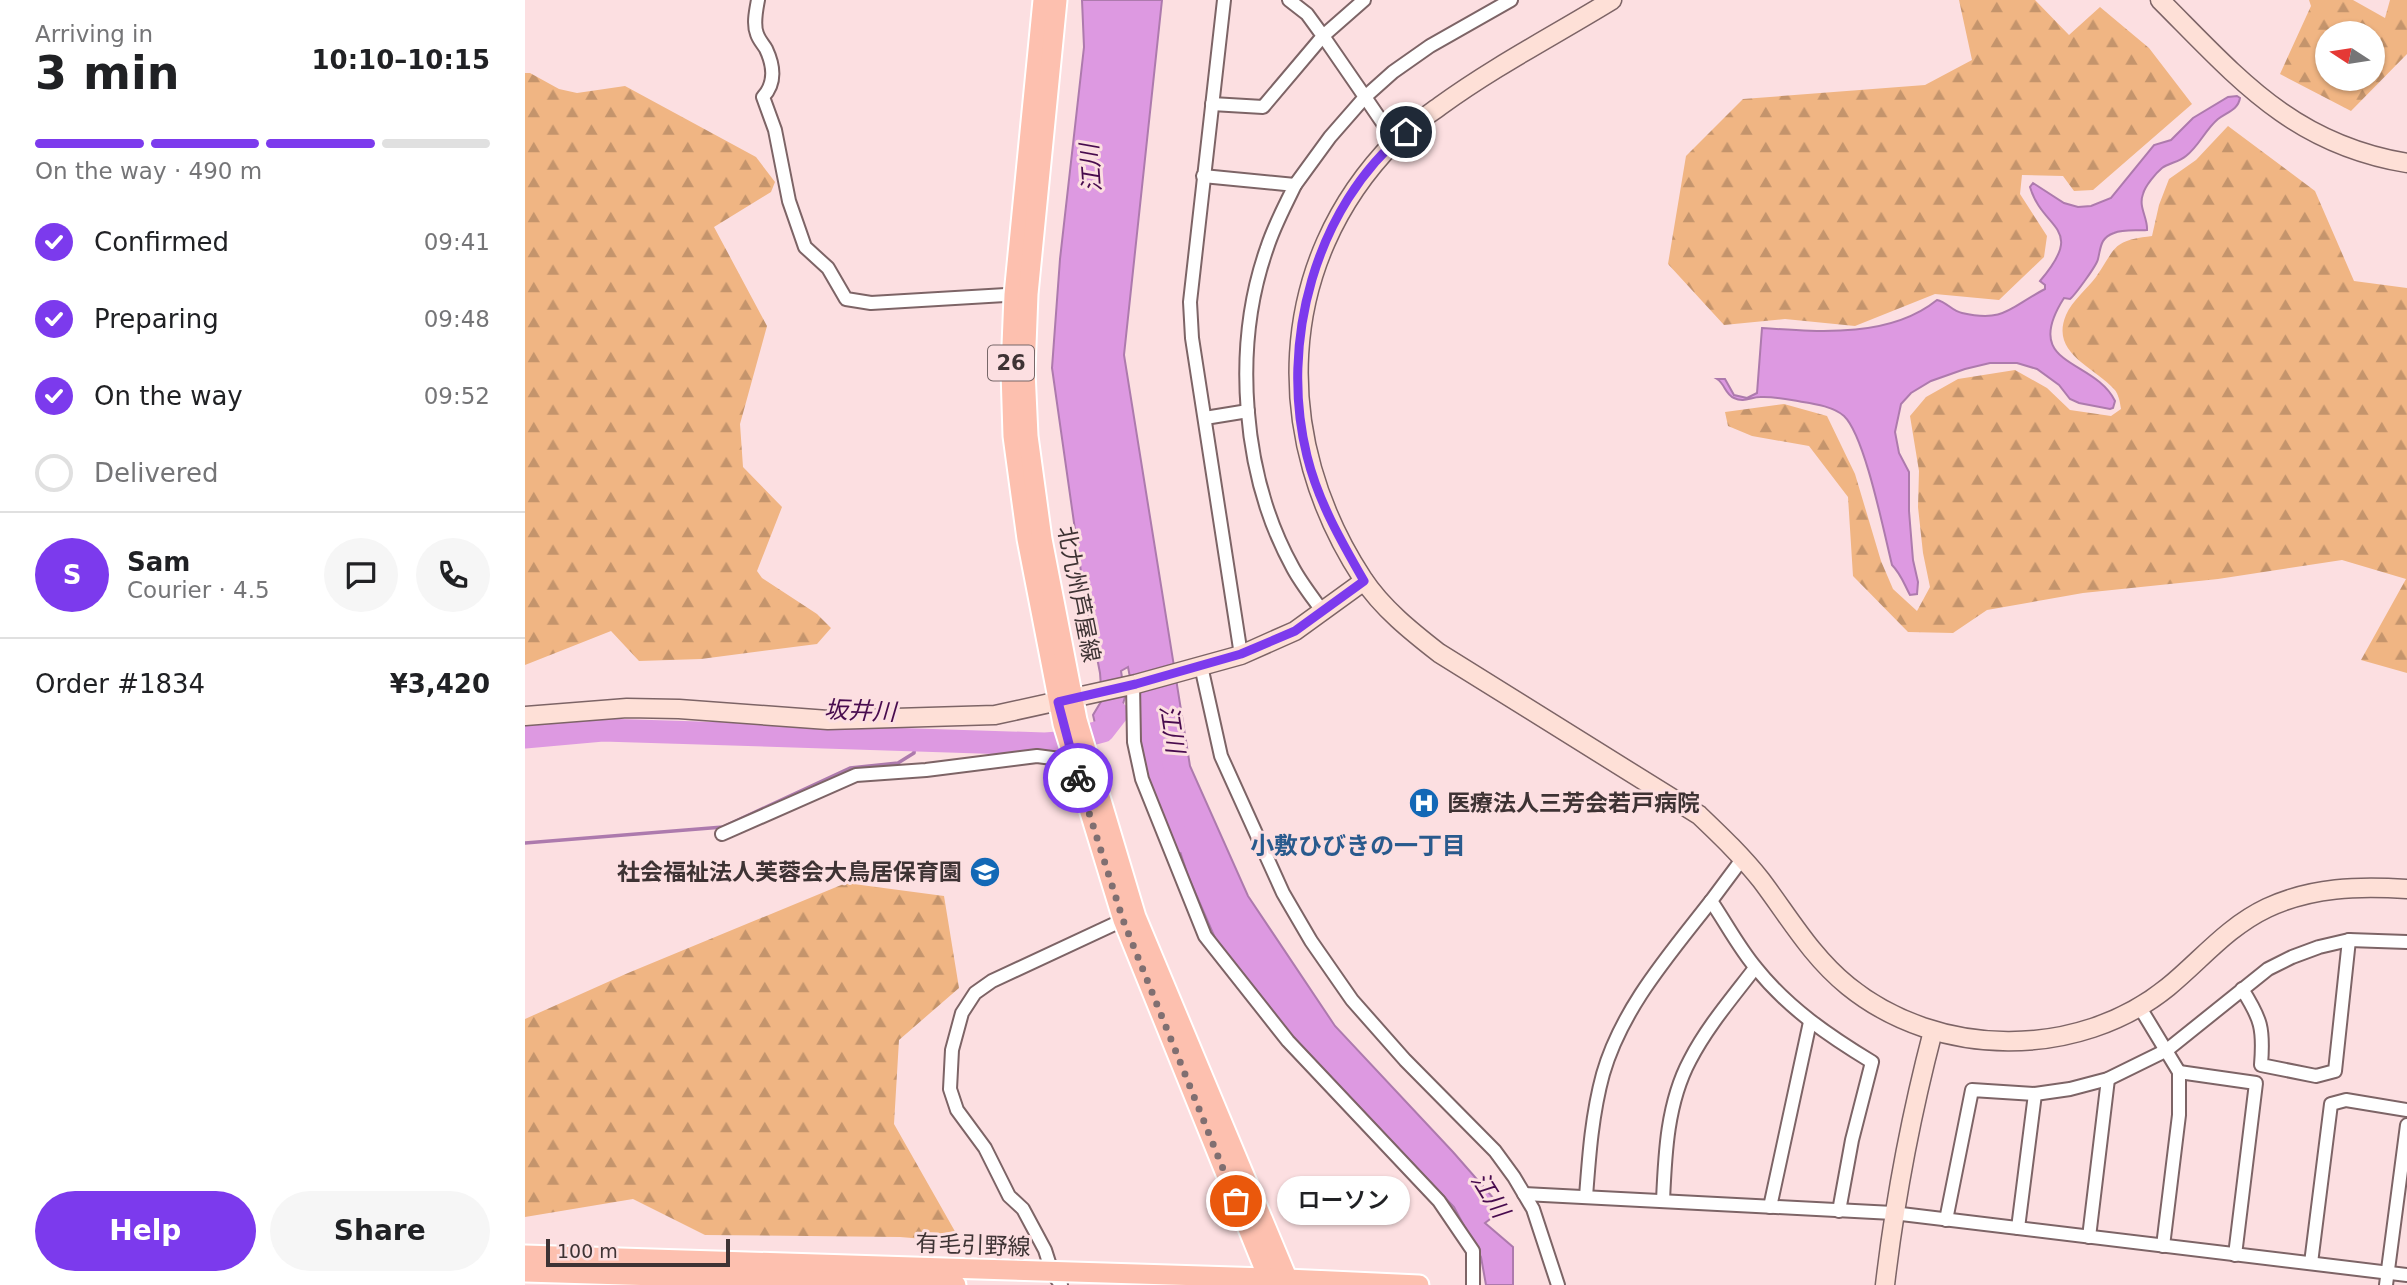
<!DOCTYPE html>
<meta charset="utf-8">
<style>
body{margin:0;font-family:"DejaVu Sans","Noto Sans JP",sans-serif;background:#f6f6f6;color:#202124;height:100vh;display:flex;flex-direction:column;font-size:26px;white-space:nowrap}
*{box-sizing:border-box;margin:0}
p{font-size:23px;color:#757577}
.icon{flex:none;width:38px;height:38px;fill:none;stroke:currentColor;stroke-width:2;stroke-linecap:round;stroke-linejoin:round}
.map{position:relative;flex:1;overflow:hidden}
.side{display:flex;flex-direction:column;background:#fff;width:525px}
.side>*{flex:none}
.needle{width:46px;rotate:282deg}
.buttons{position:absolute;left:1790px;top:21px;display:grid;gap:14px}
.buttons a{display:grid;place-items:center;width:70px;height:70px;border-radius:50%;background:#fff;box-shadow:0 2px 5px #0004;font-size:35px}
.scale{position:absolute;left:21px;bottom:18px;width:184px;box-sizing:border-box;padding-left:7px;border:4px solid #3e3334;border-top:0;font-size:19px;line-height:24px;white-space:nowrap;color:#3e3334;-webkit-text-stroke:5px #fcdfe1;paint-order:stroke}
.pin{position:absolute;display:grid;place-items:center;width:60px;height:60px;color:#fff;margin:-30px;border:4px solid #fff;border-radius:50%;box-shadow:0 2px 7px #0007}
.courier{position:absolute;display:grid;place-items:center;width:70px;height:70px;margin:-35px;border:5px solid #7c3aed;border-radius:50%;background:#fff;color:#222;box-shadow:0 2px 9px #0007}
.bubble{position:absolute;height:49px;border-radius:24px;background:#fff;box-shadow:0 2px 5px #0004;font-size:23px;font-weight:600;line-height:49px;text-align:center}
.headline em{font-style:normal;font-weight:600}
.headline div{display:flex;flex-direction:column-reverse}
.headline{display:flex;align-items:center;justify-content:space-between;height:119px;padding:0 35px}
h1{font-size:46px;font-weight:600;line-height:52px}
.bar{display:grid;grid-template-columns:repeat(4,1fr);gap:10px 7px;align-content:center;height:84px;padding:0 35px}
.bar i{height:9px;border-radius:5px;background:#e0e0e0}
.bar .current{background:#7c3aed}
.bar p{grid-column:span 4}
.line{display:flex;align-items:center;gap:18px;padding:0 35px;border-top:2px solid #e0e0e0}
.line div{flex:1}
.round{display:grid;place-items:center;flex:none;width:74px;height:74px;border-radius:37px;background:#f6f6f6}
ol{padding:0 35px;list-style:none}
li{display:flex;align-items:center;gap:21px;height:77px}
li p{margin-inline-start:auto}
li .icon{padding:7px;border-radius:50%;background:#7c3aed;color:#fff;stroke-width:4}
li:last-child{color:#757577}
li i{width:38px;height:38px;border:4px solid #e0e0e0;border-radius:50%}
.action{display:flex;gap:14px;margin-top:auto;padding:14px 35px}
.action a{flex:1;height:80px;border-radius:42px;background:#7c3aed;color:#fff;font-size:28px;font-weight:600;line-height:80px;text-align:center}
.action a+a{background:#f6f6f6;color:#202124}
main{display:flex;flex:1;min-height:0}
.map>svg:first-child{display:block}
.forest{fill:url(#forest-firs);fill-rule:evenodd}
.water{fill:#dd99e1;stroke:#ad7aad;stroke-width:2}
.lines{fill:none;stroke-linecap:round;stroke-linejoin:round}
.stream{stroke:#ad7aad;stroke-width:3.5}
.river{stroke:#dd99e1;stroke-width:23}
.street-casing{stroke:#7d6466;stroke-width:16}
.secondary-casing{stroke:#7d6466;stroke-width:21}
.primary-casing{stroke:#fff;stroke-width:23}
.street{stroke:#fff;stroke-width:12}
.secondary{stroke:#fee0d7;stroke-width:18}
.primary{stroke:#fdc0af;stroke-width:19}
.done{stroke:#806f71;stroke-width:7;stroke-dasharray:0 12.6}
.route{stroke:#7c3aed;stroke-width:9}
.labels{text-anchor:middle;stroke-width:6;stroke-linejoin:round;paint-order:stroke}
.shield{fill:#fcdfe1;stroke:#776768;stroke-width:2}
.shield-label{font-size:21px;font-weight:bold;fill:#3e3334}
.street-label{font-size:23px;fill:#3e3334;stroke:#fcdfe1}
.poi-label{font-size:23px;font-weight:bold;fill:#3e3334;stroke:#fcdfe1;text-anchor:start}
.water-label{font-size:24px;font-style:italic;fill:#480b4e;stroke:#fcdfe1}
.neighbourhood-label{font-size:24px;font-weight:bold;fill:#295a8d;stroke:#fcdfe1}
</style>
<main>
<section class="side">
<div class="headline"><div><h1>3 min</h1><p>Arriving in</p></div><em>10:10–10:15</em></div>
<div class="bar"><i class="current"></i><i class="current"></i><i class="current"></i><i></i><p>On the way · 490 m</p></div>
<ol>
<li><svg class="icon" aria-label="check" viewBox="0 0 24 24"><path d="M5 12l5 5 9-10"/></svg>Confirmed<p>09:41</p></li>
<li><svg class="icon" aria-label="check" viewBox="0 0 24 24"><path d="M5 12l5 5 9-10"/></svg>Preparing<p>09:48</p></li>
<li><svg class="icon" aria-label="check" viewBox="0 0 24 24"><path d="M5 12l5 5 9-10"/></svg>On the way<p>09:52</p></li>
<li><i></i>Delivered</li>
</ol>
<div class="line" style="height:126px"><b class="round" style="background:#7c3aed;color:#fff">S</b><div><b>Sam</b><p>Courier · 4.5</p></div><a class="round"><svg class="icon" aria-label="chat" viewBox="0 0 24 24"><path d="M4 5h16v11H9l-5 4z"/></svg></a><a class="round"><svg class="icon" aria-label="phone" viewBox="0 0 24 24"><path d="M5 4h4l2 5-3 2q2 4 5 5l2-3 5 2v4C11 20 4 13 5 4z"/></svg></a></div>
<div class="line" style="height:91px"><div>Order #1834</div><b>¥3,420</b></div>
<div class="action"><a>Help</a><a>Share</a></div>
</section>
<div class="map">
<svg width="1882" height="1285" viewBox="0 0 1882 1285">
<defs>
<pattern id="forest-firs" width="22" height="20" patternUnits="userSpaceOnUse" patternTransform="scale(1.75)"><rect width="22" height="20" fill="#f0b583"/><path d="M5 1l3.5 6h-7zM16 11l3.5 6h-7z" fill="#c4946c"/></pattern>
</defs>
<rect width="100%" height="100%" fill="#fcdfe1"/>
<g class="forest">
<polygon points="1434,0 1510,0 1544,35 1575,7 1624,48 1667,104 1568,190 1549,191 1538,176 1497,175 1495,194 1522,236 1519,257 1474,300 1410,294 1330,326 1260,319 1199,325 1143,264 1161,156 1218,99 1400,85 1447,60"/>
<path d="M1784,0H1828L1860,18L1865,0H1882V54L1826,111L1755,74L1786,6ZM1802,33H1848V79H1802Z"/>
<polygon points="0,73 5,73 34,89 52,93 100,86 231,157 250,182 246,192 189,227 242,326 215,424 218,467 257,507 232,571 237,578 292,614 306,628 292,644 176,659 114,661 86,631 0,665"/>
<path d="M1703,126L1790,191L1829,281L1882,288V673L1836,660L1881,579L1817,560L1693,579L1558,593L1462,610L1428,633L1383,632L1328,576L1323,497L1284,446L1227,436L1203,426L1200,412L1259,404L1302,416L1330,474L1356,561L1368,589L1392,611L1405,587L1398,553L1393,507L1394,471L1385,416L1401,397L1433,379L1490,370L1522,388L1545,410L1586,416L1596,409C1595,403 1594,394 1589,389C1568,366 1525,353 1541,315C1547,301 1562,289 1571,277C1592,246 1587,241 1627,236L1634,205L1644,179L1671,160Z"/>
<polygon points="321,883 419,896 434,988 374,1040 369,1124 436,1242 375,1237 180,1235 108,1199 0,1217 0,1019 103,973"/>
</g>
<g class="water">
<polygon points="557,0 637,0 599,355 665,766 723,896 810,1026 928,1152 978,1209 960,1223 988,1247 988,1285 961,1285 956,1257 929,1207 761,1030 690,938 663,876 615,729 603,667 596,671 600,697 590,732 574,741 568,715 577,700 575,673 558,586 527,368 535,259 559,47"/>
<path d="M1712,96L1715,98C1713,110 1702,112 1693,119C1680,130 1674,146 1661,156C1654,162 1644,163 1637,168C1631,173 1620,186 1618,194C1613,207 1623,218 1622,230C1611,231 1598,229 1589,233C1575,238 1576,247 1573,259C1572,265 1550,295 1545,299L1539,298C1495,367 1569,358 1590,401L1588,408L1585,409L1554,403L1545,399L1534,385L1512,369L1492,363H1465L1440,369L1406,381L1386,393L1376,404L1370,432L1374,453L1384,472V511L1388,560L1393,582L1392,594L1385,595C1379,584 1376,574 1367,565C1359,533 1340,436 1319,416C1309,407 1291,404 1278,402C1265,400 1249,396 1235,397C1226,397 1219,403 1209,398C1200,394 1200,384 1192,379H1200L1209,395L1222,398L1232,393L1237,328C1294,332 1365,338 1412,300C1422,302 1427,311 1437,313C1480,323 1485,307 1520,289V285L1515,281C1562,226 1518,231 1505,187L1508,183L1539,203L1553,207L1566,206L1586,198L1629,145L1646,140L1668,118L1703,97Z"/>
</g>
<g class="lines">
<polyline class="stream" points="0,843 198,827 325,768 373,763 389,753 390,740"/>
<g class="river">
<polyline points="620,730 628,776 653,841"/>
<polyline points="0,737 78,730 520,744 533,743 578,731 592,713"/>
</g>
<g class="street-casing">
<g id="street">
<path d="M233,0C231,11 228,24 232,34C234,40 238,44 241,49C249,66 251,83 238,97L250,130L264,201L280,247L303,268L321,299L346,303L496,294"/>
<polyline points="699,0 665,302 667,338 716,655"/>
<polyline points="687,104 738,107 798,36 782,14 764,0"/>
<polyline points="870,141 840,97 868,72 905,46 986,0"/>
<path d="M678,176L770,185C760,206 749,226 742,248C707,347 717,476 768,568C776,583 788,598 798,612"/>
<polyline points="770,185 805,137 840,97 798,36 839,0"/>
<polyline points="680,418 723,411"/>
<polyline points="676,666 696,756 758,893 786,941 827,1000 880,1060 970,1151 989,1177 1008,1209 1033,1285"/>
<polyline points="608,684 609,742 617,779 680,936 763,1041 914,1201 948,1251 948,1285"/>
<polyline points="197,834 331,775 401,770 512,756 535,759 547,758"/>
<path d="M1218,858L1186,901C1201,923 1214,948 1231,968C1263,1008 1304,1036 1347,1062L1327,1140L1314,1211"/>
<path d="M1717,989C1736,1019 1739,1028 1736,1065L1791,1076L1810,1071L1824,940"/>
<polyline points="1614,1006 1654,1072 1654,1115 1638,1246"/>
<polyline points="1654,1072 1731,1083 1710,1255"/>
<polyline points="999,1194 1368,1213 1882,1275"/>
<path d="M1061,1197C1064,1156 1067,1114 1078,1074C1097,1008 1144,955 1186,901"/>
<path d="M1138,1201C1140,1154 1142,1103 1165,1060C1182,1027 1207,998 1230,968"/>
<polyline points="1245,1207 1285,1022"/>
<polyline points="1421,1220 1447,1090 1510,1094 1545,1089 1583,1079 1642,1050 1743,969 1767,957 1794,947 1824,940 1882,942"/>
<polyline points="1493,1228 1510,1094"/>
<polyline points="1564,1237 1583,1079"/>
<polyline points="1786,1263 1806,1104 1821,1100 1882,1110"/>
<polyline points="536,1285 527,1272 520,1250 498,1209 484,1196 460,1148 432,1110 425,1089 427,1050 437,1013 450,993 467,981 598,920"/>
<polyline points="1861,1285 1882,1125"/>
</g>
</g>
<g class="secondary-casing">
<g id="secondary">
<path d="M1087,0C1030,35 970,66 915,106C900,117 883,128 870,141C749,264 746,439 838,579C857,608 887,632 914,653L1174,815C1196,836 1217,856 1236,880C1264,917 1286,956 1323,986C1413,1059 1553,1060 1643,987C1676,960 1702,927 1742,908C1787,887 1833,886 1882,889"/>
<path d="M1635,0C1713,78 1767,144 1882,163"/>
<polyline points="0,716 102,708 154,709 303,720 470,715 611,684 716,655 770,631 839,581"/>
<path d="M1360,1285C1370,1199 1386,1115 1408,1031"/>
</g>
</g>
<g class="primary-casing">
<g id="primary">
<polyline points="518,0 489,295 486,371 488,436 502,539 538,724 598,920 746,1285"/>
<polyline points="532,0 503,294 500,371 503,436 517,539 552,720 611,917 765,1285"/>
<polyline points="0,1255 742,1278 894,1285"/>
<polyline points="0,1272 431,1285"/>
</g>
</g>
<use href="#street" class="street"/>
<use href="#secondary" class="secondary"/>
<use href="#primary" class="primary"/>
</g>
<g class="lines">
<polyline class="done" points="553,778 598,920 711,1201"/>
<path class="route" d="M553,778L533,702L611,684L716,654L770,631L839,581C816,541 793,501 782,456C754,343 790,207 881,132"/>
</g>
<defs>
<g id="hospital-disc" transform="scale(1.575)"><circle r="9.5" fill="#1368b6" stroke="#fcdfe1"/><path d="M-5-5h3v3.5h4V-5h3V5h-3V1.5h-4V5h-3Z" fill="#fff"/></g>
<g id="school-disc" transform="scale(1.575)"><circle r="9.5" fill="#1368b6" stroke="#fcdfe1"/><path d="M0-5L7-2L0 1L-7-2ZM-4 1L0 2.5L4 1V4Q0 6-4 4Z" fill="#fff"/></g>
</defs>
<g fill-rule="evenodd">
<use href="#hospital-disc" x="899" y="803"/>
<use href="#school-disc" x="460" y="872"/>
</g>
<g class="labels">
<rect class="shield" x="463" y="345.5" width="46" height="35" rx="5"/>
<g class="shield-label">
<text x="486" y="370">26</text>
</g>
<g class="street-label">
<text transform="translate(554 594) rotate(79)" y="8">北九州芦屋線</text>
<text transform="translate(448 1245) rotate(2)" y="8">有毛引野線</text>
</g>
<g class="poi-label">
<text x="922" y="811">医療法人三芳会若戸病院</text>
<text x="437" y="880" text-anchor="end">社会福祉法人芙蓉会大鳥居保育園</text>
</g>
<g class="water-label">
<text transform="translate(566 168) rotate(-94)" y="8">江川</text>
<text transform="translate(335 711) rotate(2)" y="8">坂井川</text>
<text transform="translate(647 729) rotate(81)" y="8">江川</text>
<text transform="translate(965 1195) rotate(58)" y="8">江川</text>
</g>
<g class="neighbourhood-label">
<text x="833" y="854">小敷ひびきの一丁目</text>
</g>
</g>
</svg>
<div class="buttons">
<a><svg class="needle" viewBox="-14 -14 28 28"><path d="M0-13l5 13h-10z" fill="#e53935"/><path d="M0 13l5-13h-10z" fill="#757577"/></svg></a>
</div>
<div class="scale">100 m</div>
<div class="pin" style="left:711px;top:1201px;background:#ea580c"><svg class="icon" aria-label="bag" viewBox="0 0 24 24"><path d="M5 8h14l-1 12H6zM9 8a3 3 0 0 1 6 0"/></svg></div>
<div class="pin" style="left:881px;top:132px;background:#1f2937"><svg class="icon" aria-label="home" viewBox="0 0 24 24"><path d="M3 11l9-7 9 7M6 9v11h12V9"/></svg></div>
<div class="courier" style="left:553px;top:778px"><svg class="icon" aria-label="bike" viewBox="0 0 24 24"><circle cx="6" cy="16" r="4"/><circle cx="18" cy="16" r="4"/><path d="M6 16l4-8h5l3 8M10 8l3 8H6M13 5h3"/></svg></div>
<div class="bubble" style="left:752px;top:1176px;width:133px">ローソン</div>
</div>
</main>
